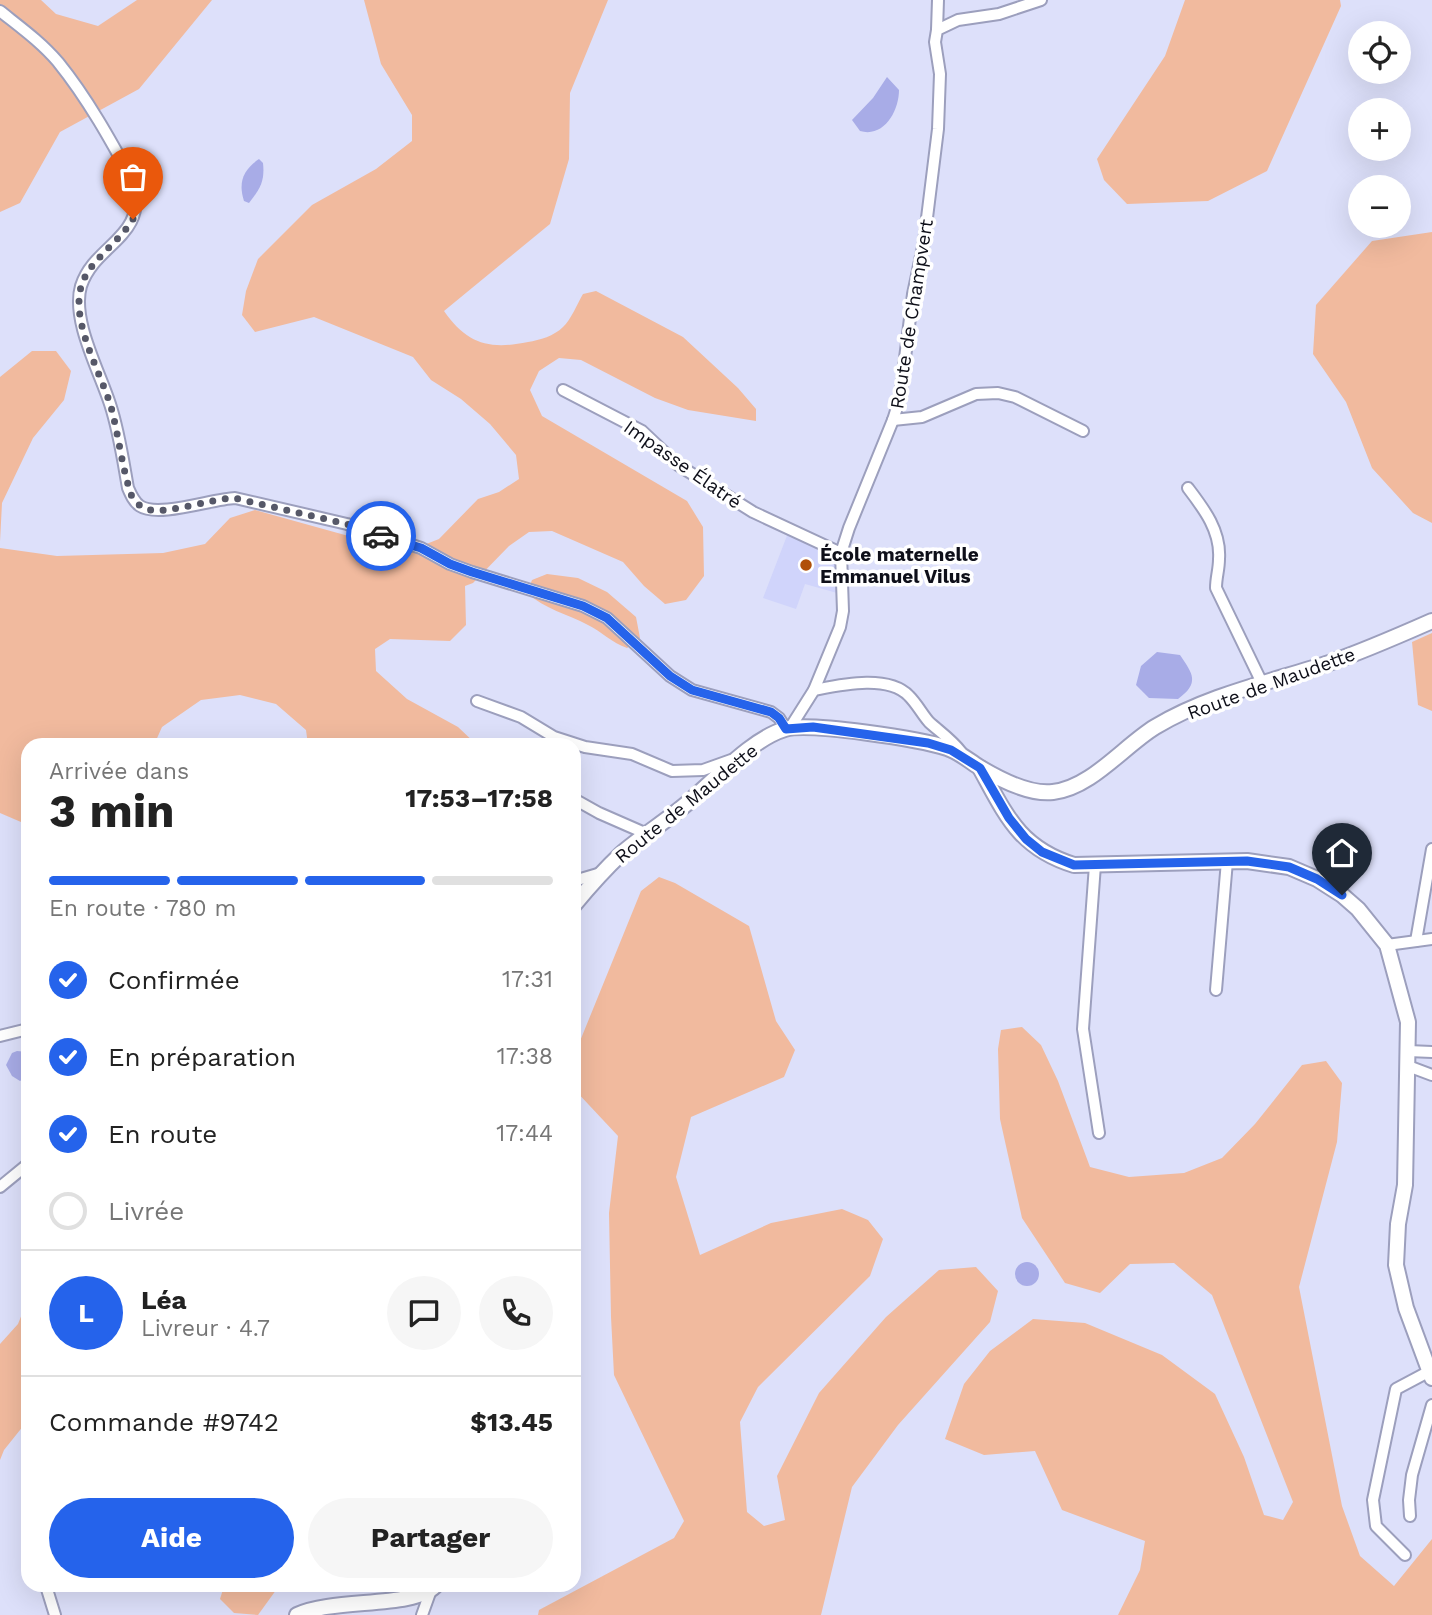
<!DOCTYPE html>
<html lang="fr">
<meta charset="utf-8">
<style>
body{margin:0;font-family:"Work Sans",sans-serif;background:#f6f6f6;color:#222;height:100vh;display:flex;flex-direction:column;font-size:26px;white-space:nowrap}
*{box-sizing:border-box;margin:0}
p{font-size:23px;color:#767676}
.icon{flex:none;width:38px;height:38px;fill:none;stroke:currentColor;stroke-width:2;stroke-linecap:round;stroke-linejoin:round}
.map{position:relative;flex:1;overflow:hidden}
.drawer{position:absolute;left:21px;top:738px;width:560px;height:854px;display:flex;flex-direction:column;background:#fff;border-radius:21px;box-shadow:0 7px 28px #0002}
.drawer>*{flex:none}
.fabs{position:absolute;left:1348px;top:21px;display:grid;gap:14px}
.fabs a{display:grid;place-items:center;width:63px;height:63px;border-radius:50%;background:#fff;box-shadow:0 7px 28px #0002;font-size:35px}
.pin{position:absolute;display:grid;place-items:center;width:60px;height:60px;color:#fff;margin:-72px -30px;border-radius:50% 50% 50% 0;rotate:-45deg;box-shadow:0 0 7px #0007}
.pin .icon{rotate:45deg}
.courier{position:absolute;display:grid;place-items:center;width:70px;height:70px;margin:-35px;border:5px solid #2563eb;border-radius:50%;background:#fff;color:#222;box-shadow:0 2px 9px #0007}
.summary em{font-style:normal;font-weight:700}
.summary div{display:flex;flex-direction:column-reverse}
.summary{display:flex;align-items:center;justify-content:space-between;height:119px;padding:0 28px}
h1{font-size:46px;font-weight:700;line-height:52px}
.bar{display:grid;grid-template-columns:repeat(4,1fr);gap:10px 7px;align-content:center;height:84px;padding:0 28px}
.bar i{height:9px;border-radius:5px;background:#e0e0e0}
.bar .on{background:#2563eb}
.bar p{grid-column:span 4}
.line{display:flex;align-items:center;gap:18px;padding:0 28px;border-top:2px solid #e0e0e0}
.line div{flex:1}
.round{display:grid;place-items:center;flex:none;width:74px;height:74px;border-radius:37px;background:#f6f6f6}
ol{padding:0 28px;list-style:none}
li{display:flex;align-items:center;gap:21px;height:77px}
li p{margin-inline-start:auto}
li .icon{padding:7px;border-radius:50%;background:#2563eb;color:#fff;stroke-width:4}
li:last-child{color:#767676}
li i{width:38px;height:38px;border:4px solid #e0e0e0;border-radius:50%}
.primary-button{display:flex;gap:14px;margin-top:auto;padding:14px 28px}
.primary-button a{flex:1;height:80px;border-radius:42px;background:#2563eb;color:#fff;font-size:28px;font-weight:700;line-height:80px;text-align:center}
.primary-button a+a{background:#f6f6f6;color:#222}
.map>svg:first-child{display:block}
.built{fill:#d0d4fb}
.green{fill:#f1ba9e}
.water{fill:#a8ace7}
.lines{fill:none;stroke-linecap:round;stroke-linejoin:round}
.street-casing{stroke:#9c9fbd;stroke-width:14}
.secondary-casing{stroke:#9c9fbd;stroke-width:18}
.street{stroke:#fff;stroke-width:10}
.secondary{stroke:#fff;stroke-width:14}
.done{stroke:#565868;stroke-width:7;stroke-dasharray:0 12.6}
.route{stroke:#2563eb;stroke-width:9}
.poi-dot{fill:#b0500a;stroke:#fff;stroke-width:2.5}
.labels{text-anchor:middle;stroke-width:7;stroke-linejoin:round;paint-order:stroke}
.street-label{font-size:19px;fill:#0e0f19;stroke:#fff}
.poi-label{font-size:19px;font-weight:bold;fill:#0e0f19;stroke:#fff;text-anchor:start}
</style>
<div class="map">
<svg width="1432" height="1615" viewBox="0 0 1432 1615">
<rect width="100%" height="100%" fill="#dde0fa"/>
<polygon class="built" points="788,533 837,556 835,574 837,593 805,584 796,609 763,598"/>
<g class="green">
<polygon points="0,0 41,0 56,14 98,26 137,0 212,0 139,89 60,132 20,203 0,212"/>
<path d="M364,0H608L570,93L569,159L550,224L444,311C467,344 489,350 528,342C540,340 554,336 563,327C571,320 577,304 583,294L596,291L683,337L738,388L756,409V421L688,410L655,398L581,360L559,358L539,371L530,390L542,416L687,501L703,527L704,576L686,600L665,604L644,586L623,562L552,531L529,532L509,546L473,583L465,586L466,625L450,641L390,639L375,649L376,671L407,699L458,727L477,745H308L306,730L276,704L240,695L201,700L162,727L154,745L28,746V825L0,813V548L57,556L163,553L205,544L230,518L255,510L406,552L439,539L478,499L499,492L519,479L516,455L490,424L461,399L431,380L413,357L314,317L255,332L242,315L246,291L258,259L312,205L376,169L412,141V115L381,64Z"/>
<polygon points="1185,0 1340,0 1341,6 1267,171 1208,201 1127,204 1104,180 1097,159 1165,56"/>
<polygon points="1432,232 1432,523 1413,513 1372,468 1346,402 1313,354 1316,305 1372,241"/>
<polygon points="32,351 56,351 71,371 64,400 33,438 2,503 0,542 0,377"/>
<path d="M547,574L578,578L607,592L636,617L640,638L627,648C612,643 602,632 588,625C567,614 545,609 527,593L532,580Z"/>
<polygon points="1432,633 1432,711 1418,705 1412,642"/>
<polygon points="659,877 675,883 749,926 776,1021 795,1050 784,1077 691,1117 676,1177 700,1255 771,1223 842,1209 868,1220 883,1239 870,1276 758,1387 740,1422 747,1512 764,1526 785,1520 777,1476 819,1393 886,1317 939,1270 976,1267 998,1291 990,1322 898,1425 852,1487 821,1615 538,1615 539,1610 674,1538 684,1521 614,1375 611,1317 609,1213 618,1136 574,1089 574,1057 578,1046 641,891"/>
<polygon points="1022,1027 1041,1045 1058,1081 1090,1167 1129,1177 1184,1173 1222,1158 1255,1124 1302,1065 1326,1061 1342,1083 1337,1142 1299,1287 1342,1506 1360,1556 1394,1586 1432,1539 1432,1615 1118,1615 1140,1570 1145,1541 1062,1510 1035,1451 984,1455 945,1439 964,1384 990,1351 1033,1319 1085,1323 1162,1355 1215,1394 1244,1457 1264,1515 1283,1520 1293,1502 1212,1295 1174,1263 1130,1264 1100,1293 1065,1283 1022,1218 1000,1119 998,1049 1001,1030"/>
<polygon points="28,1299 28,1420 4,1450 0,1460 0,1344 18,1324"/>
<polygon points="224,1586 279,1586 258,1615 234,1613 220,1599"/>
</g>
<g class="water">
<path d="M887,77L899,90C899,111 884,138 860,131L852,120L873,98Z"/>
<path d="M259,159L263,163C265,181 260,189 249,203L244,201C238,182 243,170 259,159Z"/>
<path d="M1157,652L1180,655C1193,674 1200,683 1178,699L1149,698L1136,685L1141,666Z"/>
<polygon points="17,1051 28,1052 28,1076 20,1081 12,1076 6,1065 12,1053"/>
<circle cx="1027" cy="1274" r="12"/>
</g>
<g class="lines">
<g class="street-casing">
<g id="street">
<path d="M0,11C20,27 41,42 58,62C88,99 111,141 134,183C147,239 95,243 81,286C71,320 100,372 110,404C119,431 123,460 128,488C131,495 134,502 140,506C158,518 212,499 235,498L347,524L421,548L450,564L472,572L583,606L607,618L670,676L692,690L771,712L779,718L786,729"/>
<polyline points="937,30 938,0"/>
<polyline points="563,390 642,431 678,465 753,512 841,553"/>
<polyline points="893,420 922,417 976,394 998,393 1015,397 1083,431"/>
<path d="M1188,488C1204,509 1221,531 1219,559C1219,570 1216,577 1216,588L1262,683"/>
<path d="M814,690C840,685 888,674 909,696C917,704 922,714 929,722C940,732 952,740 961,752"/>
<polyline points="477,701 521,717 554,737 585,747 632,754 672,771 703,770 731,760"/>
<polyline points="790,728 814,690 840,627 843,611 841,553 849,528 893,420 900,398 913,294 924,242 938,129 940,74 935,42 937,30 958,20 999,14 1041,0"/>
<polyline points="574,799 599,813 647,834"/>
<polyline points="1095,865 1083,1029 1099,1133"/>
<polyline points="574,881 601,873"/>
<polyline points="1416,941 1432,849"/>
<polyline points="1387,945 1432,939"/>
<polyline points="1216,990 1227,861"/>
<polyline points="0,1036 28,1029"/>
<polyline points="1408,1051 1432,1052"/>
<polyline points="1408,1066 1432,1075"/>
<polyline points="0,1187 28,1164"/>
<polyline points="1410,1516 1409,1500 1412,1475 1432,1405"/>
<polyline points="1405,1555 1376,1526 1373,1500 1396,1389 1428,1372"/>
<polyline points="46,1586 55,1615"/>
<polyline points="422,1615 431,1590"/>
</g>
</g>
<g class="secondary-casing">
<g id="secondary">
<path d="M980,768C1006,815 1019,848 1074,865L1247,861L1289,867L1317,879L1342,895L1358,909L1387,945L1408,1022L1405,1185L1398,1224L1396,1265L1406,1308L1432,1378"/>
<path d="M574,905C589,887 604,870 621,854C644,834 670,819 692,799C718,777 752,739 785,729C809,722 921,739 947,748C959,752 968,760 979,767C999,779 1029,795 1053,792C1091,788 1124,746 1155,727C1208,695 1271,682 1329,663C1364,651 1398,636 1432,621"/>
<path d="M297,1615C333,1598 414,1608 435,1586"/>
</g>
</g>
<use href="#street" class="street"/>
<use href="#secondary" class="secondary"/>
</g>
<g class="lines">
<path class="done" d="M133,219C119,243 88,261 81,287C71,323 101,373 111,407C119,437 122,469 132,497C137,504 142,508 150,510C173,513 209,499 234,498L347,524L381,536"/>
<polyline class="route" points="381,536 421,548 450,564 472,572 583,606 607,618 670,676 692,690 771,712 779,718 786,729 813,727 928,743 951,750 980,768 1009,818 1026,839 1042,852 1074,865 1247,861 1289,867 1317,879 1342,895"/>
</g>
<circle class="poi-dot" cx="806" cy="565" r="7"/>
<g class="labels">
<g class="street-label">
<text transform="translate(911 314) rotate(-81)" y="7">Route de Champvert</text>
<text transform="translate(683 464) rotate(35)" y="7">Impasse Élatré</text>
<text transform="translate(1271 683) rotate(-20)" y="7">Route de Maudette</text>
<text transform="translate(686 803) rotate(-39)" y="7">Route de Maudette</text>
</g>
<g class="poi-label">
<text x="820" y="561">École maternelle<tspan x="820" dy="22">Emmanuel Vilus</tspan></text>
</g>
</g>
</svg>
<div class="fabs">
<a><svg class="icon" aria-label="locate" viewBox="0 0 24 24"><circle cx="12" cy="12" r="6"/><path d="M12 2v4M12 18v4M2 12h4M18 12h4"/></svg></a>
<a>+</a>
<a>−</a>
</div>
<div class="pin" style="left:133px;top:219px;background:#ea580c"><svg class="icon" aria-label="bag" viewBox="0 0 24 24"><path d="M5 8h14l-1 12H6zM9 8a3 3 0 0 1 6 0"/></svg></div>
<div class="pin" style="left:1342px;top:895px;background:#1f2937"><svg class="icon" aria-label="home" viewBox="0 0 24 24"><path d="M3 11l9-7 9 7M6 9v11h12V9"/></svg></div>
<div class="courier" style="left:381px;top:536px"><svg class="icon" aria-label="car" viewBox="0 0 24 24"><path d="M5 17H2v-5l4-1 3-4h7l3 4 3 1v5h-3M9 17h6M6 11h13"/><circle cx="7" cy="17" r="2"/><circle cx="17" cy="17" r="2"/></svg></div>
<section class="drawer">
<div class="summary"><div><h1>3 min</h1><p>Arrivée dans</p></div><em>17:53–17:58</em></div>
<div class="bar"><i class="on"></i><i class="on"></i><i class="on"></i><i></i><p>En route · 780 m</p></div>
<ol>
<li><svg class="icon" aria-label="check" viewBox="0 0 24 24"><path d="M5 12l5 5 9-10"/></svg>Confirmée<p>17:31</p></li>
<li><svg class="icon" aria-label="check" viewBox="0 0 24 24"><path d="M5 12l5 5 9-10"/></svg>En préparation<p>17:38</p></li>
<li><svg class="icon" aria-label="check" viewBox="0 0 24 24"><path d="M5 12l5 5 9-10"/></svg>En route<p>17:44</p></li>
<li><i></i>Livrée</li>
</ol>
<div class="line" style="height:126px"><b class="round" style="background:#2563eb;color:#fff">L</b><div><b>Léa</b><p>Livreur · 4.7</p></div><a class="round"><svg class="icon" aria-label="chat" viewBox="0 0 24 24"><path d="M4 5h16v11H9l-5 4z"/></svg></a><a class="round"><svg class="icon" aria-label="phone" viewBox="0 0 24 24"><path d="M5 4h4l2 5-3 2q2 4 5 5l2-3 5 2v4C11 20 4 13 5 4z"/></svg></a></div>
<div class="line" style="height:91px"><div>Commande #9742</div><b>$13.45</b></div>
<div class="primary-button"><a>Aide</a><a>Partager</a></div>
</section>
</div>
